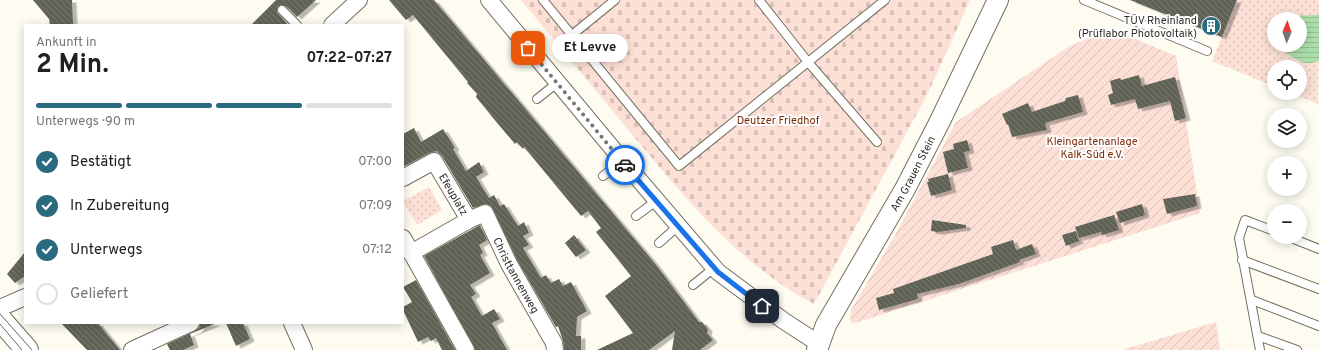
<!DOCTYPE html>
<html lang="de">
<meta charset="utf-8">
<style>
body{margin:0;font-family:Overpass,sans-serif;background:#f6f6f6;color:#202124;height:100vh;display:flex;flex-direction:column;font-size:15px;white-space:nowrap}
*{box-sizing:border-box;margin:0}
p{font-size:13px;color:#757577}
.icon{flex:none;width:22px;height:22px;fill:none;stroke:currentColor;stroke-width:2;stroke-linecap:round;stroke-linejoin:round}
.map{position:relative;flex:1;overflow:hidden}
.drawer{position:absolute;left:24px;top:24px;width:380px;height:300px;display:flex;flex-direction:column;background:#fff;border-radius:0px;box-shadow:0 2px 10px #0003}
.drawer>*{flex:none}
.needle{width:26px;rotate:2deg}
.tools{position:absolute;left:1267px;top:12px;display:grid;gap:8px}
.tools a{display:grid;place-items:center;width:40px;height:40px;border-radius:50%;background:#fff;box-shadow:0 2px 10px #0003;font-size:20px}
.pin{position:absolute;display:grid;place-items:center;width:34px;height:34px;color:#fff;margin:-17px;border-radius:8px;box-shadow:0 2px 6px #0006}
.courier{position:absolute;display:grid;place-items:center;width:40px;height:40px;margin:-20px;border:3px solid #1a73e8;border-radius:50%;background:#fff;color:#222;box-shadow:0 1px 5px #0007}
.bubble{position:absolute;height:28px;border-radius:14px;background:#fff;box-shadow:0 2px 10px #0003;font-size:13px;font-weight:700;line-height:28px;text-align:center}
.summary em{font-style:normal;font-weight:700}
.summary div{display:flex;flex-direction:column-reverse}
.summary{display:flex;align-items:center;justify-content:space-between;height:68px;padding:0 12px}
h1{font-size:26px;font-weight:700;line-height:30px}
.bar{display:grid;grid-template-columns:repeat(4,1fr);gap:6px 4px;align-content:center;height:48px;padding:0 12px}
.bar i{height:5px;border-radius:3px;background:#e0e0e0}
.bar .on{background:#2a6a7f}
.bar p{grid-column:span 4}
ol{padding:0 12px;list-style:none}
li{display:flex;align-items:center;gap:12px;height:44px}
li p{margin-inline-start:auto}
li .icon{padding:4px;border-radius:50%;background:#2a6a7f;color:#fff;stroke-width:4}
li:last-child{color:#757577}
li i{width:22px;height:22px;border:2px solid #e0e0e0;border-radius:50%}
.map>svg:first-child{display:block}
.grass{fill:url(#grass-dots);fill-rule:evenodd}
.cemetery{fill:url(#cemetery-stones)}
.garden{fill:url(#garden-furrows)}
.water{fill:url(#water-rules)}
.building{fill:url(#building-back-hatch);filter:url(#shadow)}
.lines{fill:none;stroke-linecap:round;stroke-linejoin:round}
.service-casing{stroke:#747061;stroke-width:10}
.minor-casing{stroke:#747061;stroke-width:18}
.tertiary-casing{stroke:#747061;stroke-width:22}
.secondary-casing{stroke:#747061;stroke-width:24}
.service{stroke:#fff;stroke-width:8}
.minor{stroke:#fff;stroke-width:16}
.tertiary{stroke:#fff;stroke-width:20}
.secondary{stroke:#fff;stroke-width:22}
.tram{stroke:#67655e;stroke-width:1}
.done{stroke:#79766f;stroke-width:4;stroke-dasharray:0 7.2}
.route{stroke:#1a73e8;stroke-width:5}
.labels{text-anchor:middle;stroke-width:4;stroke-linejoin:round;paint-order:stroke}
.poi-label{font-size:11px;fill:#312f29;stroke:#fff;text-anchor:end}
.park-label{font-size:11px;fill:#7b2b06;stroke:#fff}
.street-label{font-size:11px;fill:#312f29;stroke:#fff}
</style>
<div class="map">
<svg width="1319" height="350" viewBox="0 0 1319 350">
<defs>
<pattern id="grass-dots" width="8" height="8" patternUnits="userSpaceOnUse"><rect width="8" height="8" fill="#fce0d6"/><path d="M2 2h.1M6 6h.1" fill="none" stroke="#d8c0b8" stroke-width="1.8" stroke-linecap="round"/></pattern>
<pattern id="cemetery-stones" width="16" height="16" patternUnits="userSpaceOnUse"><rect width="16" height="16" fill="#fce0d6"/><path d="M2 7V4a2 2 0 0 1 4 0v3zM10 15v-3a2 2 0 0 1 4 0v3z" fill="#d8c0b8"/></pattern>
<pattern id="garden-furrows" width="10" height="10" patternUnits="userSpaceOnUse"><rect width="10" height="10" fill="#fce0d6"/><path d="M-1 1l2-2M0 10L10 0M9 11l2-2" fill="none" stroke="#d8c0b8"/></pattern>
<pattern id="water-rules" width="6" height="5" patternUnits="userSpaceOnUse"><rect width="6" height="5" fill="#abdeaa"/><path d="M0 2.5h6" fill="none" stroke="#94bf92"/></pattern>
<pattern id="building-back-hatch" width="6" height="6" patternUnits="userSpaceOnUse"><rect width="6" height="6" fill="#5f6254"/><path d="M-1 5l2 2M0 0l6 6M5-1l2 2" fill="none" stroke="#787a6f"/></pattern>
<filter id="shadow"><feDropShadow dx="4.5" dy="2.5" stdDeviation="0" flood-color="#0004"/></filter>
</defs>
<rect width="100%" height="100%" fill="#fefbf1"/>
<g class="grass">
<path d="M1237,0H1319L1318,104L1291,93H1300V67H1274V86L1212,61ZM1274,19H1300V45H1274Z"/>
<polygon points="429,187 442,210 417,225 403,201"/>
</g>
<path class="cemetery" d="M521,0H970L928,93L814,304C740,265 688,201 635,138C597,92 559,46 521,0Z"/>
<g class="garden">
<polygon points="1102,32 1126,35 1176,56 1200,213 852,324 850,318 851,310 895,235 956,122 1070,46"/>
<polygon points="1216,322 1220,350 1122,350"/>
</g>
<path class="water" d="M1319,15V60C1304,70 1289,55 1278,45H1300V19H1276L1282,16Z"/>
<g class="building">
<polygon points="33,0 72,0 73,24 50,25 49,19"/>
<polygon points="276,0 316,0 297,17 286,6 278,6 277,12 288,25 251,25"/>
<polygon points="389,0 434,0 657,266 699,322 702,322 708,329 707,333 713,340 700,350 672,350 675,331 649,350 597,350 633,333 605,296 631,276 596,232 601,228 588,211 581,216 524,147 523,149 517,142 515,144 498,124 476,97 477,94 467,83 468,82 413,15 406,20"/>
<polygon points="1130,0 1237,0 1222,37"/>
<polygon points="1139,75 1142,86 1175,77 1186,118 1175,121 1170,101 1138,109 1135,99 1111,105 1108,95 1113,93 1110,81 1120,78 1121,80"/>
<polygon points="1078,95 1083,112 1045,123 1047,130 1012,137 1008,124 1007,125 1002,114 1028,103 1032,112 1065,101 1066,98"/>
<polygon points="414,128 421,142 443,129 455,148 453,149 466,171 479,162 484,172 476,177 489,198 494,195 500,206 504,204 518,226 524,222 529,233 523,236 529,245 523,248 541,278 546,275 551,283 559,279 563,286 571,282 587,311 577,317 576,336 581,336 581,350 564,350 563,341 558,326 556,327 517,260 491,206 486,204 473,208 442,156 437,151 429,153 403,167 403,134"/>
<polygon points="967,140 970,151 964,152 968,168 948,173 943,152 954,149 953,144"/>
<polygon points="948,174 952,190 931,196 927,182 929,182 928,179"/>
<polygon points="1195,194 1197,206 1167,214 1163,199"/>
<polygon points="1142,204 1145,215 1120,223 1116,212"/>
<polygon points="1114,215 1119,230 1102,235 1101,232 1079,238 1075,227"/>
<polygon points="932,220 966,225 966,228 938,232 931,231"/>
<polygon points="480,225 487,240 479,245 483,253 480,255 490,273 470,285 476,294 471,297 482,316 494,309 500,319 492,323 507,350 475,350 424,256"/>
<polygon points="1076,231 1079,241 1066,246 1062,235"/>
<polygon points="574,235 586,250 576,257 565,243"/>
<polygon points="1013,240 1016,250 1032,244 1036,254 1019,260 1020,262 959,284 917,294 918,299 879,310 876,298 894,293 893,289 993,254 991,247"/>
<polygon points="25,252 25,276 15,283 7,274"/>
<polygon points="416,280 455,350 442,350 436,338 431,341 428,337 418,342 403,310 403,307 412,302 403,287"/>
<polygon points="61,323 98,323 120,350 87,350"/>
<polygon points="200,323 217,323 190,334 194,345 183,350 170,350 167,344 195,331 199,328"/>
<polygon points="226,323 243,323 250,339 236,346"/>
</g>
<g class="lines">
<g class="service-casing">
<g id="service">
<polyline points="543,0 679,166 885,0"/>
<polyline points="759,0 808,62 877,142"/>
<polyline points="1084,0 1207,51"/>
<polyline points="282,10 297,25"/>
<polyline points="572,35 615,0"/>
<polyline points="537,99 557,83"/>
<polyline points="603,176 623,161"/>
<polyline points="636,216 656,201"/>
<polyline points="1289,237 1319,249"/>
<polyline points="659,243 678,226"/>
<polyline points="1242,260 1319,289"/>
<polyline points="693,285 714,268"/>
<polyline points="1252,300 1319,326"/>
<polyline points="1258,336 1297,350"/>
<polyline points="1260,350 1239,238 1245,220 1274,231"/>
</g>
</g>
<g class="minor-casing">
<g id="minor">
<polyline points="489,0 623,161 718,272 784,321 818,343"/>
<polyline points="332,25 359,0"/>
<path id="s1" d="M403,178L434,161L469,220L411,253"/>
<path id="s2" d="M469,220L485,213L509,264L554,343L555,350"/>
<polyline points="403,238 466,350"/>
<polyline points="0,308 25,297"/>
<polyline points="292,323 304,350"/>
<polyline points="132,350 191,323"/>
</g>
</g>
<g class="tertiary-casing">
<g id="tertiary">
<path id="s3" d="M817,350L826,325L905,189L940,121L998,0"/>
</g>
</g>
<g class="secondary-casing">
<polyline id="secondary" points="0,319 27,350"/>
</g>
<use href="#service" class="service"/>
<use href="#minor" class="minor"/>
<use href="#tertiary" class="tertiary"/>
<use href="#secondary" class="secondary"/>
<g class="tram">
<polyline points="0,314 32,350"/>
<polyline points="0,324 22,350"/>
</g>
</g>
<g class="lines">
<polyline class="done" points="528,48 625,165"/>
<polyline class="route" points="625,165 718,272 762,306"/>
</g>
<defs>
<g id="building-disc" transform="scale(1)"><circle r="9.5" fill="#2a6a7f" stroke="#fff"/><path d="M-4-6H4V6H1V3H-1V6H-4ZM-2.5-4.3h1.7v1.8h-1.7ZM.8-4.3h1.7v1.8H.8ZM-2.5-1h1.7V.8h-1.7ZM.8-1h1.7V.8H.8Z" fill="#fff"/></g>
</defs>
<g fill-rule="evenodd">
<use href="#building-disc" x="1211" y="26"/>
</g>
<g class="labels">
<g class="poi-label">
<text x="1197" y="24">TÜV Rheinland<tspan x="1197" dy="13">(Prüflabor Photovoltaik)</tspan></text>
</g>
<g class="park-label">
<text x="778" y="124">Deutzer Friedhof</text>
<text x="1092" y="145">Kleingartenanlage<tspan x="1092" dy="13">Kalk-Süd e.V.</tspan></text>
</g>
<g class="street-label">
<text dy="4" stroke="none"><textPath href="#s3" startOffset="201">Am Grauen Stein</textPath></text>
<text dy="4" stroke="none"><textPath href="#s1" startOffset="74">Efeuplatz</textPath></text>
<text dy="4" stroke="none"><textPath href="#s2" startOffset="87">Christtannenweg</textPath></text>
</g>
</g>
</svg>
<div class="tools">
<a><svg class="needle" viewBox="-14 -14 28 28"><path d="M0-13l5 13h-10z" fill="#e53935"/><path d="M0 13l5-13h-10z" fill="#757577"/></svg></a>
<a><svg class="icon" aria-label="locate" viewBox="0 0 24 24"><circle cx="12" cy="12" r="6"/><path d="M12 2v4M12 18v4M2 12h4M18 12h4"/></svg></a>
<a><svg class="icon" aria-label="layers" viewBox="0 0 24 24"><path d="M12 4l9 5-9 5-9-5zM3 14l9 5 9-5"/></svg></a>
<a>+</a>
<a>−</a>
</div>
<div class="pin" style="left:528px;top:48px;background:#ea580c"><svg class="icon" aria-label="bag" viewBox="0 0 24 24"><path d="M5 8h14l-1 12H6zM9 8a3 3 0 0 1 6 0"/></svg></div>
<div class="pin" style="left:762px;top:306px;background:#1f2937"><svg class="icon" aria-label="home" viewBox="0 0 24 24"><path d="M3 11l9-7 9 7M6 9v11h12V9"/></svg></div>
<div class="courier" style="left:625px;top:165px"><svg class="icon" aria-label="car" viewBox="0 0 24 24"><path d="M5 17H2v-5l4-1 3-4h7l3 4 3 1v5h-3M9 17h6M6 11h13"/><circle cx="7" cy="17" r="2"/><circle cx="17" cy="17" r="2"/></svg></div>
<div class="bubble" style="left:552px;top:34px;width:76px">Et Levve</div>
<section class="drawer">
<div class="summary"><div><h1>2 Min.</h1><p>Ankunft in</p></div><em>07:22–07:27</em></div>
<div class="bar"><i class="on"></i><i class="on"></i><i class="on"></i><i></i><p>Unterwegs · 90 m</p></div>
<ol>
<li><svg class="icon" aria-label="check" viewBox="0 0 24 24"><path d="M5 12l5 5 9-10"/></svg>Bestätigt<p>07:00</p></li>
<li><svg class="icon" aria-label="check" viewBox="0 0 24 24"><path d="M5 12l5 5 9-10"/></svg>In Zubereitung<p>07:09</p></li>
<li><svg class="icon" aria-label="check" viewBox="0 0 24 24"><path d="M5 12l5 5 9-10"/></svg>Unterwegs<p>07:12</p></li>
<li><i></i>Geliefert</li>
</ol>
</section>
</div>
